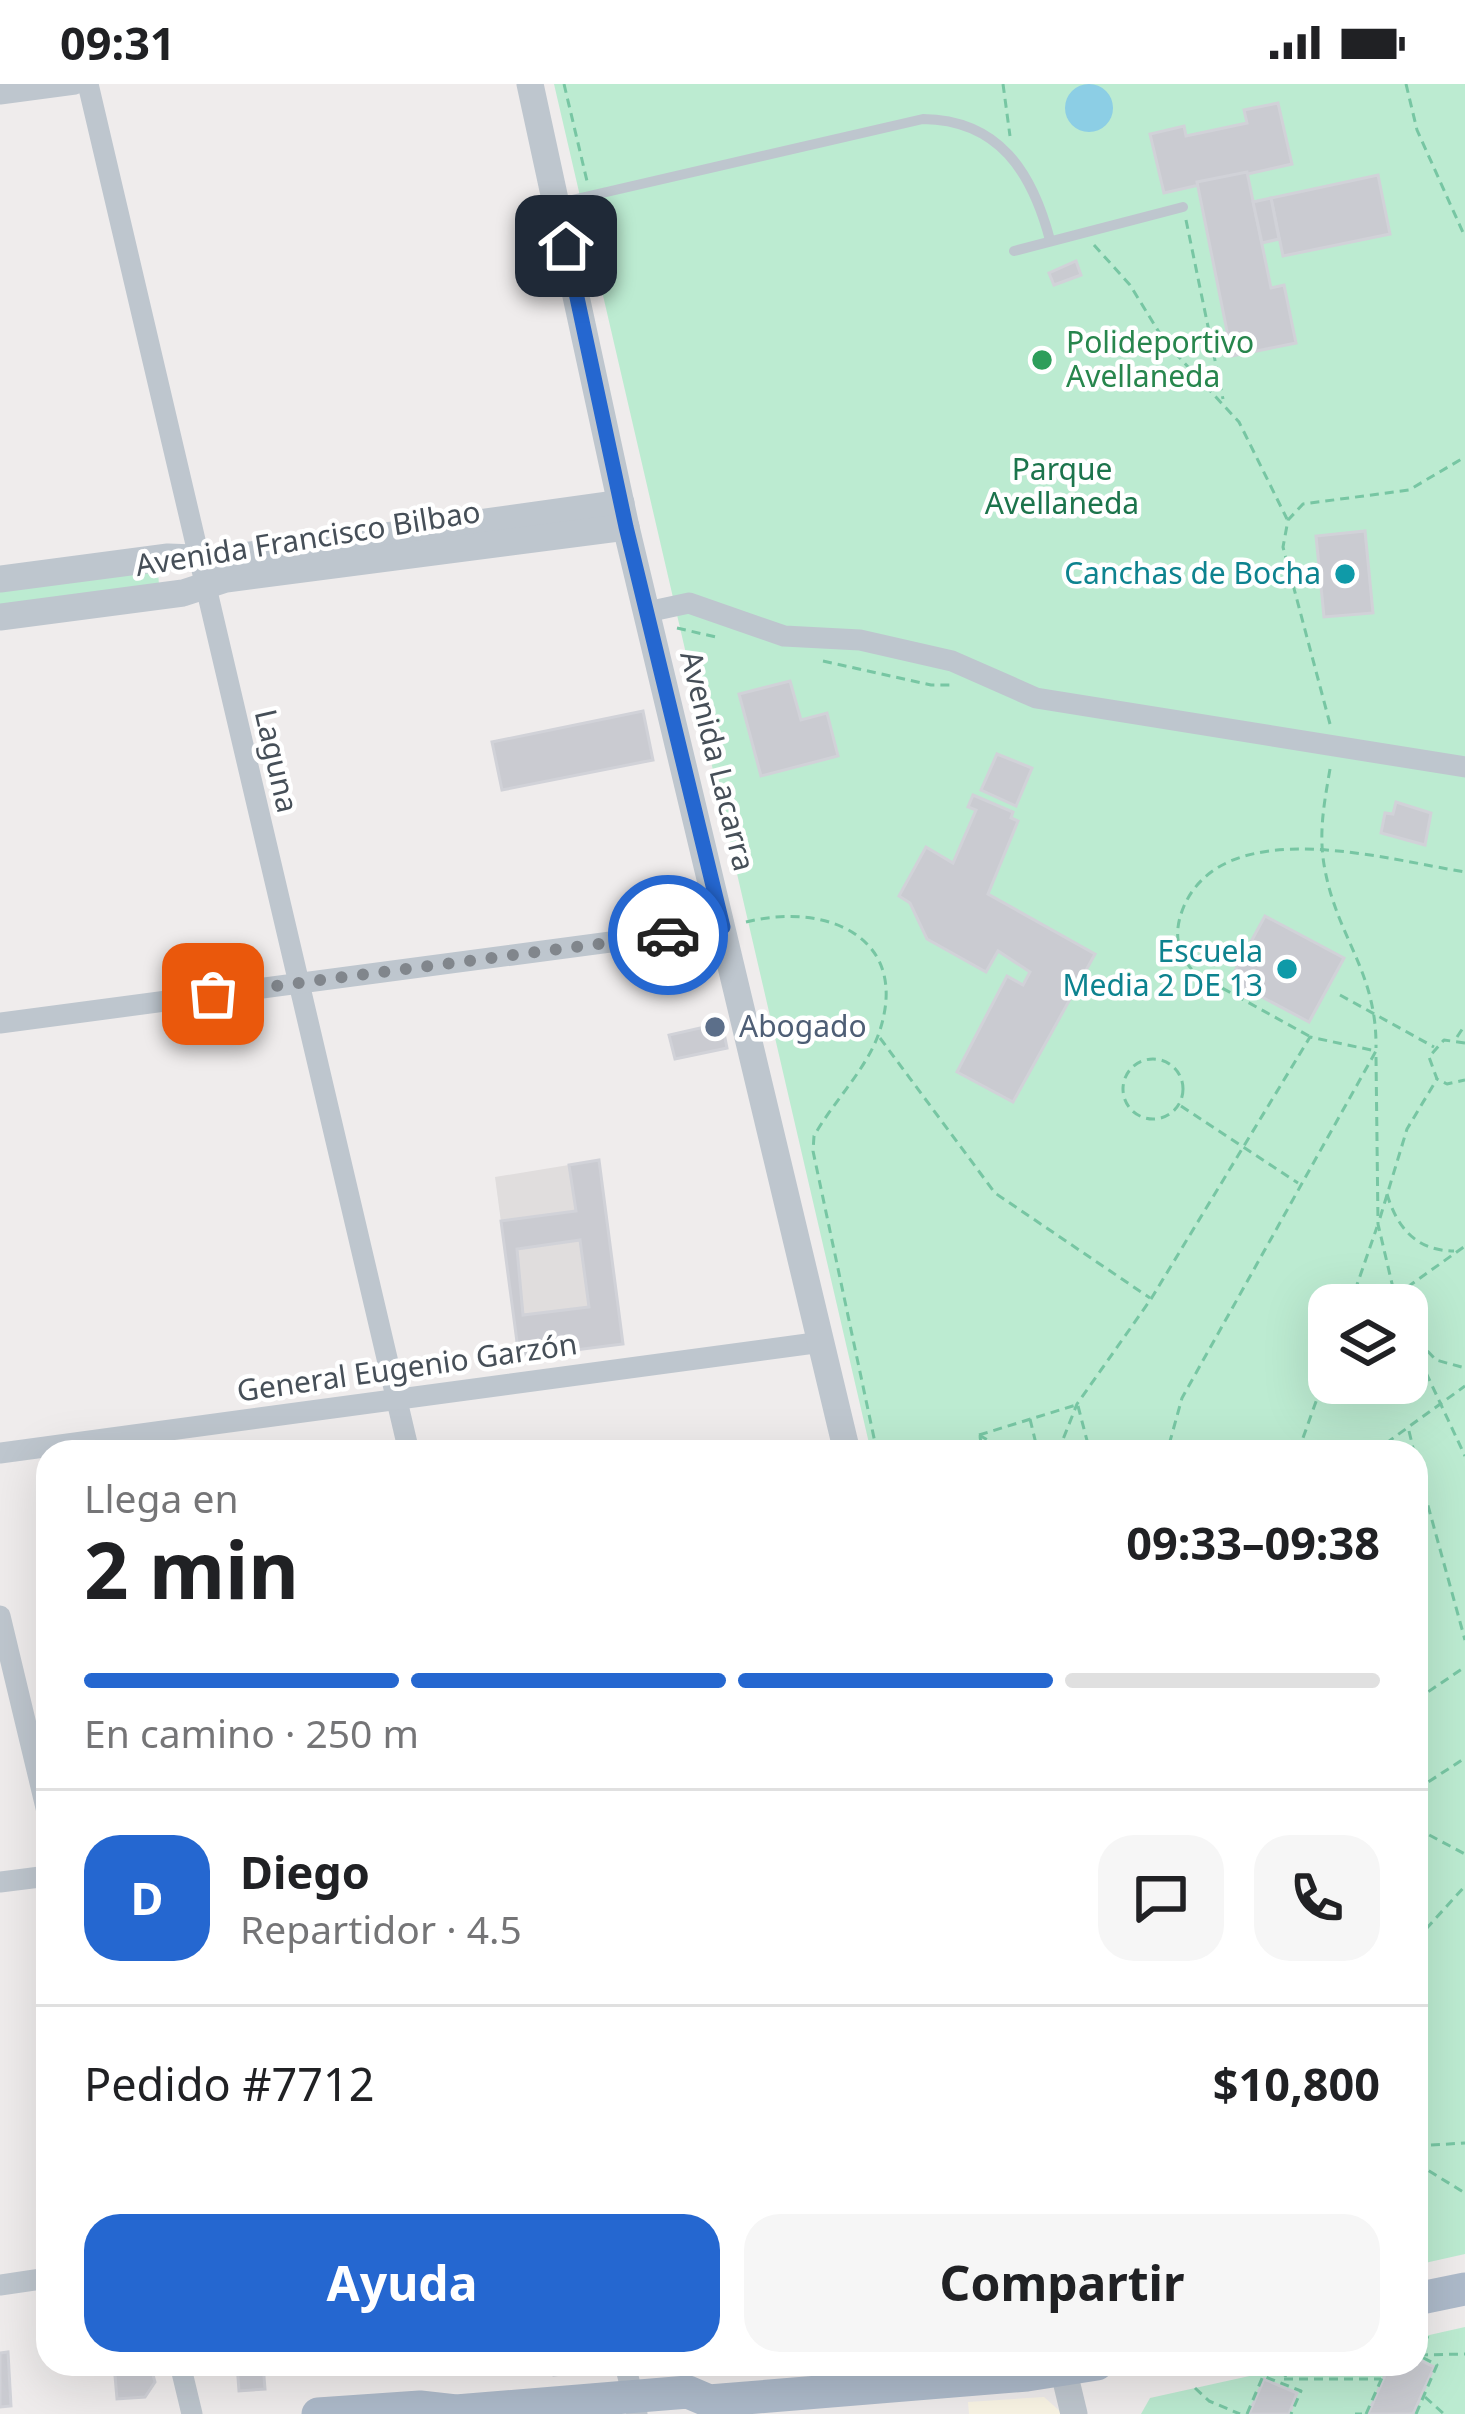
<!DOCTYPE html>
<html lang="es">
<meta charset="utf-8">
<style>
body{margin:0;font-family:"Noto Sans",sans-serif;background:#f6f6f6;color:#202124;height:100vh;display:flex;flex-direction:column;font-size:45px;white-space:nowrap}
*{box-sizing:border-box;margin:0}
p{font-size:39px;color:#757577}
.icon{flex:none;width:66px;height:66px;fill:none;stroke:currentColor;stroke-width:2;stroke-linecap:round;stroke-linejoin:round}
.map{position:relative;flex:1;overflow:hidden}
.drawer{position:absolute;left:36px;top:1356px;width:1392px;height:936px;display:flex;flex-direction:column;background:#fff;border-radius:36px;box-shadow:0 12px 48px #0002}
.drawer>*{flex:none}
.tools{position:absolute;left:1308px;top:1200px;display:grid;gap:24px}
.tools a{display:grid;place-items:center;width:120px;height:120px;border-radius:24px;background:#fff;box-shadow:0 12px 48px #0002;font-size:60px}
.pin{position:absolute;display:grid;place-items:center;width:102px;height:102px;color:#fff;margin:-51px;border-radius:24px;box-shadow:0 6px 18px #0006}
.courier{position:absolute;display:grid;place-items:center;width:120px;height:120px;margin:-60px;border:9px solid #2567d0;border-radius:50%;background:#fff;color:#222;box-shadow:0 3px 15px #0007}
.summary em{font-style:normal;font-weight:700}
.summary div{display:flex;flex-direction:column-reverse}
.summary{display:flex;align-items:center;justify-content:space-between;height:204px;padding:0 48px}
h1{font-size:78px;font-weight:700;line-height:90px}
.bar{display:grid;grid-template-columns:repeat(4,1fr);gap:18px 12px;align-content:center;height:144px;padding:0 48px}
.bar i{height:15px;border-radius:9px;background:#e0e0e0}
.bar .on{background:#2567d0}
.bar p{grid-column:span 4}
.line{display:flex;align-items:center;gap:30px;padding:0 48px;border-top:3px solid #e0e0e0}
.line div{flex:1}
.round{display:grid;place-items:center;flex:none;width:126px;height:126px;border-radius:36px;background:#f6f6f6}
.action{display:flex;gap:24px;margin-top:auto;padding:24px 48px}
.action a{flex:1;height:138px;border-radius:36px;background:#2567d0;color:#fff;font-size:48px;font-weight:700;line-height:138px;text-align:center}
.action a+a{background:#f6f6f6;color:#202124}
.status{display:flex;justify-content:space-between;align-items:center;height:84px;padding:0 60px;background:#fff;direction:ltr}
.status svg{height:33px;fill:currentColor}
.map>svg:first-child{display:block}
.commercial{fill:#faf5e5}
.education{fill:#e0dddd}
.green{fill:#bcebd1;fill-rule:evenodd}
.water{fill:#8ccee5}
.building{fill:#cacbd1;stroke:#d1d2d8;stroke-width:3;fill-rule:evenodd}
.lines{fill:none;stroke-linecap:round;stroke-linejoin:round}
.path{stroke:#77c6a3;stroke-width:3;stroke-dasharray:9 6;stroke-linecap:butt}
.service{stroke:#bec6ce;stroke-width:10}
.minor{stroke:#bec6ce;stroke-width:21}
.tertiary{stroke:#bec6ce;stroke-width:27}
.primary{stroke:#adbaca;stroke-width:33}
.done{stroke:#81868c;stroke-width:12;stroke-dasharray:0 21.6}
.route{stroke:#2567d0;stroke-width:15}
.leisure-dot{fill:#2e9e5b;stroke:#fff;stroke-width:4.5}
.culture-dot{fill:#0f9aa8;stroke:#fff;stroke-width:4.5}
.service-dot{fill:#5c6f8a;stroke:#fff;stroke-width:4.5}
.labels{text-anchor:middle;stroke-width:9;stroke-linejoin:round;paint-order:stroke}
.leisure-label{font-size:30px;fill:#27864d;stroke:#fff;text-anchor:start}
.park-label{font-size:30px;fill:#1c744c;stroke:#fff}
.street-label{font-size:30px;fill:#464f58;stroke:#fff}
.culture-label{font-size:30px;fill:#0d838f;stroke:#fff;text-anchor:end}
.service-label{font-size:30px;fill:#4e5e75;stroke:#fff;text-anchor:start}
</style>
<div class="status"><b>09:31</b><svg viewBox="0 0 49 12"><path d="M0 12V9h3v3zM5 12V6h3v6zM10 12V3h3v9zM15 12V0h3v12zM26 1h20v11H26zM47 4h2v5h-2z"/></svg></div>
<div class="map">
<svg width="1465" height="2330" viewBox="0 0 1465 2330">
<rect width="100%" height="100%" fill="#efecec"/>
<polygon class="commercial" points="1044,2313 1063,2330 969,2330 968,2318"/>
<polygon class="education" points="599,1076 623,1260 519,1273 495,1093"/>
<g class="green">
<path d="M554,0H1465V2170L1416,2181V1368H871ZM1329,1221H1407V1299H1329Z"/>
<polygon points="158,488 159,501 0,525 0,504"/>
<polygon points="1465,2243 1465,2330 1413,2330 1434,2283 1416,2274 1416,2254"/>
<polygon points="1303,2280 1390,2280 1368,2330 1141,2330 1150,2314"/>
</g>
<circle class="water" cx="1089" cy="24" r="24"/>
<g class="building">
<polygon points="1278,19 1292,80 1164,109 1150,50 1184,42 1186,52 1247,39 1244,26"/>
<polygon points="1247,88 1271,204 1284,201 1296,259 1232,272 1197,98"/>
<polygon points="1378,91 1390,150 1283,172 1271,114"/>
<polygon points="1271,114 1279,155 1262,159 1253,118"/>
<polygon points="1076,177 1081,191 1054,201 1049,189"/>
<polygon points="1365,447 1373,529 1324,533 1316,452"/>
<polygon points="790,597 801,636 827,629 838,672 761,692 739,610"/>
<polygon points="643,627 653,676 502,706 492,658"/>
<polygon points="997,670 1032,684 1016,722 981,706"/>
<polygon points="973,711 1013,728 1011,734 1018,737 988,810 1095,870 1013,1018 957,988 1007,892 1023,901 1030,888 998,867 986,888 927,855 910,819 899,812 926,763 953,779 976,726 968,723"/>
<polygon points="1396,718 1431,729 1425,761 1381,749 1385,729 1393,730"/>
<polygon points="1265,832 1344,874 1309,938 1230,896"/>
<polygon points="722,939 727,964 675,975 669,951"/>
<path d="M599,1076L623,1260L519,1273L501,1137L576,1127L569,1081ZM580,1156L589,1223L523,1231L517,1165Z"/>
<polygon points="8,2268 11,2322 0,2323 0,2269"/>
<polygon points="1416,2274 1434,2283 1413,2330 1368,2330 1390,2280 1416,2280"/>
<polygon points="114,2280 150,2280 155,2298 145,2313 117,2315"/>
<polygon points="237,2280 263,2280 265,2305 239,2307"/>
<polygon points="553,2280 588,2280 583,2287 554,2291"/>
<polygon points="1264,2295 1297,2309 1289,2330 1249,2330"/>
</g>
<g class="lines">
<g class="path">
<polyline points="564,0 587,97"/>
<polyline points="1003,0 1010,52"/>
<polyline points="1406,0 1417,46 1465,153"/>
<polyline points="1186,136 1223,315"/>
<polyline points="1094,161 1130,201 1165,258 1239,338 1287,435"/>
<polyline points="677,544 720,554"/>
<polyline points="823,577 931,601 955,601"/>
<polyline points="1330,640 1283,463 1288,436 1303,420 1409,406 1465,373"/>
<path d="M1330,685C1324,720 1318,751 1325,786C1338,855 1377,888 1376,964"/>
<path d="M746,838C825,818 912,852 879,949C866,986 833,1018 814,1052L813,1067L877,1368"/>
<polyline points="1340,911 1434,963"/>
<path d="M1309,952L1195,889C1176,869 1173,848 1184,822C1226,728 1388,776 1465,788"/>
<polyline points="1457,953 1465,941"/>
<polyline points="880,954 995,1109 1150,1214"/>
<polyline points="1465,959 1444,956 1429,973 1437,995 1447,1000 1465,996"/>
<polyline points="1376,973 1378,1140 1397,1221"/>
<circle cx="1153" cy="1005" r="30"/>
<polyline points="1181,1022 1298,1099"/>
<path d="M1387,1110C1397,1144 1417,1167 1454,1167"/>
<polyline points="1380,1134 1407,1045 1437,995"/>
<polyline points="1395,1212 1465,1162"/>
<polyline points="1350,1221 1377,1143"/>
<polyline points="1407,1245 1436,1276 1465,1284"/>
<polyline points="1407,1248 1465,1372"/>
<polyline points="1078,1322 1090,1368"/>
<polyline points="1030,1335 1038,1368"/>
<polyline points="1409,1347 1414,1368"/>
<polyline points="979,1351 1076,1321"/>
<polyline points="979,1351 1008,1368"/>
<polyline points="980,1353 983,1368"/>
<polyline points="1058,1368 1077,1320 1151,1215 1310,953 1376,967 1182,1314 1167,1368"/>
<polyline points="1298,1368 1329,1281"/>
<polyline points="1374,1368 1465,1302"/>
<polyline points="1416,1378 1465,1556"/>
<polyline points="1416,1616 1465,1583"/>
<polyline points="1416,1706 1465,1674"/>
<polyline points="1416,1744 1465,1770"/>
<polyline points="1416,1856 1465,1802"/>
<polyline points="1416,2062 1465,2059"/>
<polyline points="1416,2079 1465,2109"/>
<polyline points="1419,2269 1428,2252"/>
<polyline points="1419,2271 1465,2270"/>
<polyline points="1285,2293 1289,2283"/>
<polyline points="1284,2295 1381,2295"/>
<polyline points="1195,2304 1209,2317 1240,2330"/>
<polyline points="1425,2313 1444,2330"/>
<polyline points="1247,2330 1263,2292 1301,2307 1291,2330"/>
<polyline points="1355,2330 1362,2330"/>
<polyline points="1366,2330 1388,2280"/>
<polyline points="1416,2330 1437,2281 1416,2270"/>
</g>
<g class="service">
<path d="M559,119L923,35C999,36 1032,88 1050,156"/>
<polyline points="1014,167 1183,123"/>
</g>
<g class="minor">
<polyline points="88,0 409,1368"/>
<polyline points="0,10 75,0"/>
<polyline points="647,528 689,519 784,552 860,556 952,577 1036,614 1465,683"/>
<polyline points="0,939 723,843"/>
<polyline points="0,1369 822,1258"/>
<polyline points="0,1532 48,1732"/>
<polyline points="0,1798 48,1792"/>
<polyline points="0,2201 48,2194"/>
<polyline points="180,2280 192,2330"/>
<polyline points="625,2280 637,2330"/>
</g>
<g class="tertiary">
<polyline points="530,0 626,443 847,1368"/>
<polyline points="0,495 168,473 221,475 621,419"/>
<polyline points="0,533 183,509 226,495 626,443"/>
<polyline points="1062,2280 1074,2330"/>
</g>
<g class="primary">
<polyline points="1416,2215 1465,2205"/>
<polyline points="318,2330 420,2323 456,2327 688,2308 709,2317 1027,2291 1097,2280"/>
</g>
</g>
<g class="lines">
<polyline class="done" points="213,910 668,851"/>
<polyline class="route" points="566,162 626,443 723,843 668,851"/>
</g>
<circle class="leisure-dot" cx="1042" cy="276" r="12"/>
<g class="culture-dot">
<circle cx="1345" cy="490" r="12"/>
<circle cx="1287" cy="885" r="12"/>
</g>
<circle class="service-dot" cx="715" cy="943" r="12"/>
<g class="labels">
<g class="leisure-label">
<text x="1066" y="269">Polideportivo<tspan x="1066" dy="34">Avellaneda</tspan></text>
</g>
<g class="park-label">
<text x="1062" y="396">Parque<tspan x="1062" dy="34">Avellaneda</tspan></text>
</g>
<g class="street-label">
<text transform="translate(308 455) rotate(-9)" y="10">Avenida Francisco Bilbao</text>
<text transform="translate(276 677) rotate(77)" y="10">Laguna</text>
<text transform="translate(717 677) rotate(76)" y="10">Avenida Lacarra</text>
<text transform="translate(407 1284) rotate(-8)" y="10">General Eugenio Garzón</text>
</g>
<g class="culture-label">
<text x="1321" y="500">Canchas de Bocha</text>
<text x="1263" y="878">Escuela<tspan x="1263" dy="34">Media 2 DE 13</tspan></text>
</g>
<g class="service-label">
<text x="739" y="953">Abogado</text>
</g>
</g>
</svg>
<div class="tools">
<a><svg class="icon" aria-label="layers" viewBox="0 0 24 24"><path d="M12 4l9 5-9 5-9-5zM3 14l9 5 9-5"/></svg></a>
</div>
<div class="pin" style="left:213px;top:910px;background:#ea580c"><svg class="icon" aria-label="bag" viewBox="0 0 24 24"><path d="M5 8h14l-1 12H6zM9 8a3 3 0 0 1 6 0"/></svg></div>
<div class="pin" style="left:566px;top:162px;background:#1f2937"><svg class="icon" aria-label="home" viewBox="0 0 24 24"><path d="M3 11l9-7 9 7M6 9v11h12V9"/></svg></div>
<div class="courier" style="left:668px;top:851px"><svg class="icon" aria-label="car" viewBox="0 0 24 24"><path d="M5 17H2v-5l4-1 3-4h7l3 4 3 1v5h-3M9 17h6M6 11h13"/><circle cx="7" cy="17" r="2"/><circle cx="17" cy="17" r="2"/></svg></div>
<section class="drawer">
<div class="summary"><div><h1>2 min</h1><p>Llega en</p></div><em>09:33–09:38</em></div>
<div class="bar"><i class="on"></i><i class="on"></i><i class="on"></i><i></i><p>En camino · 250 m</p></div>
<div class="line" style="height:216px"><b class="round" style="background:#2567d0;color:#fff">D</b><div><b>Diego</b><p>Repartidor · 4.5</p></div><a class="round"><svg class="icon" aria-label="chat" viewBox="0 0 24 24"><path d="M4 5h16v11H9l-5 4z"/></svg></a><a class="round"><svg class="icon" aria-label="phone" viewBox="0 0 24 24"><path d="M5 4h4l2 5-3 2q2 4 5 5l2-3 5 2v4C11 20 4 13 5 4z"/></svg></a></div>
<div class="line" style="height:156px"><div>Pedido #7712</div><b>$10,800</b></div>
<div class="action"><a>Ayuda</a><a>Compartir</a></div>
</section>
</div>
